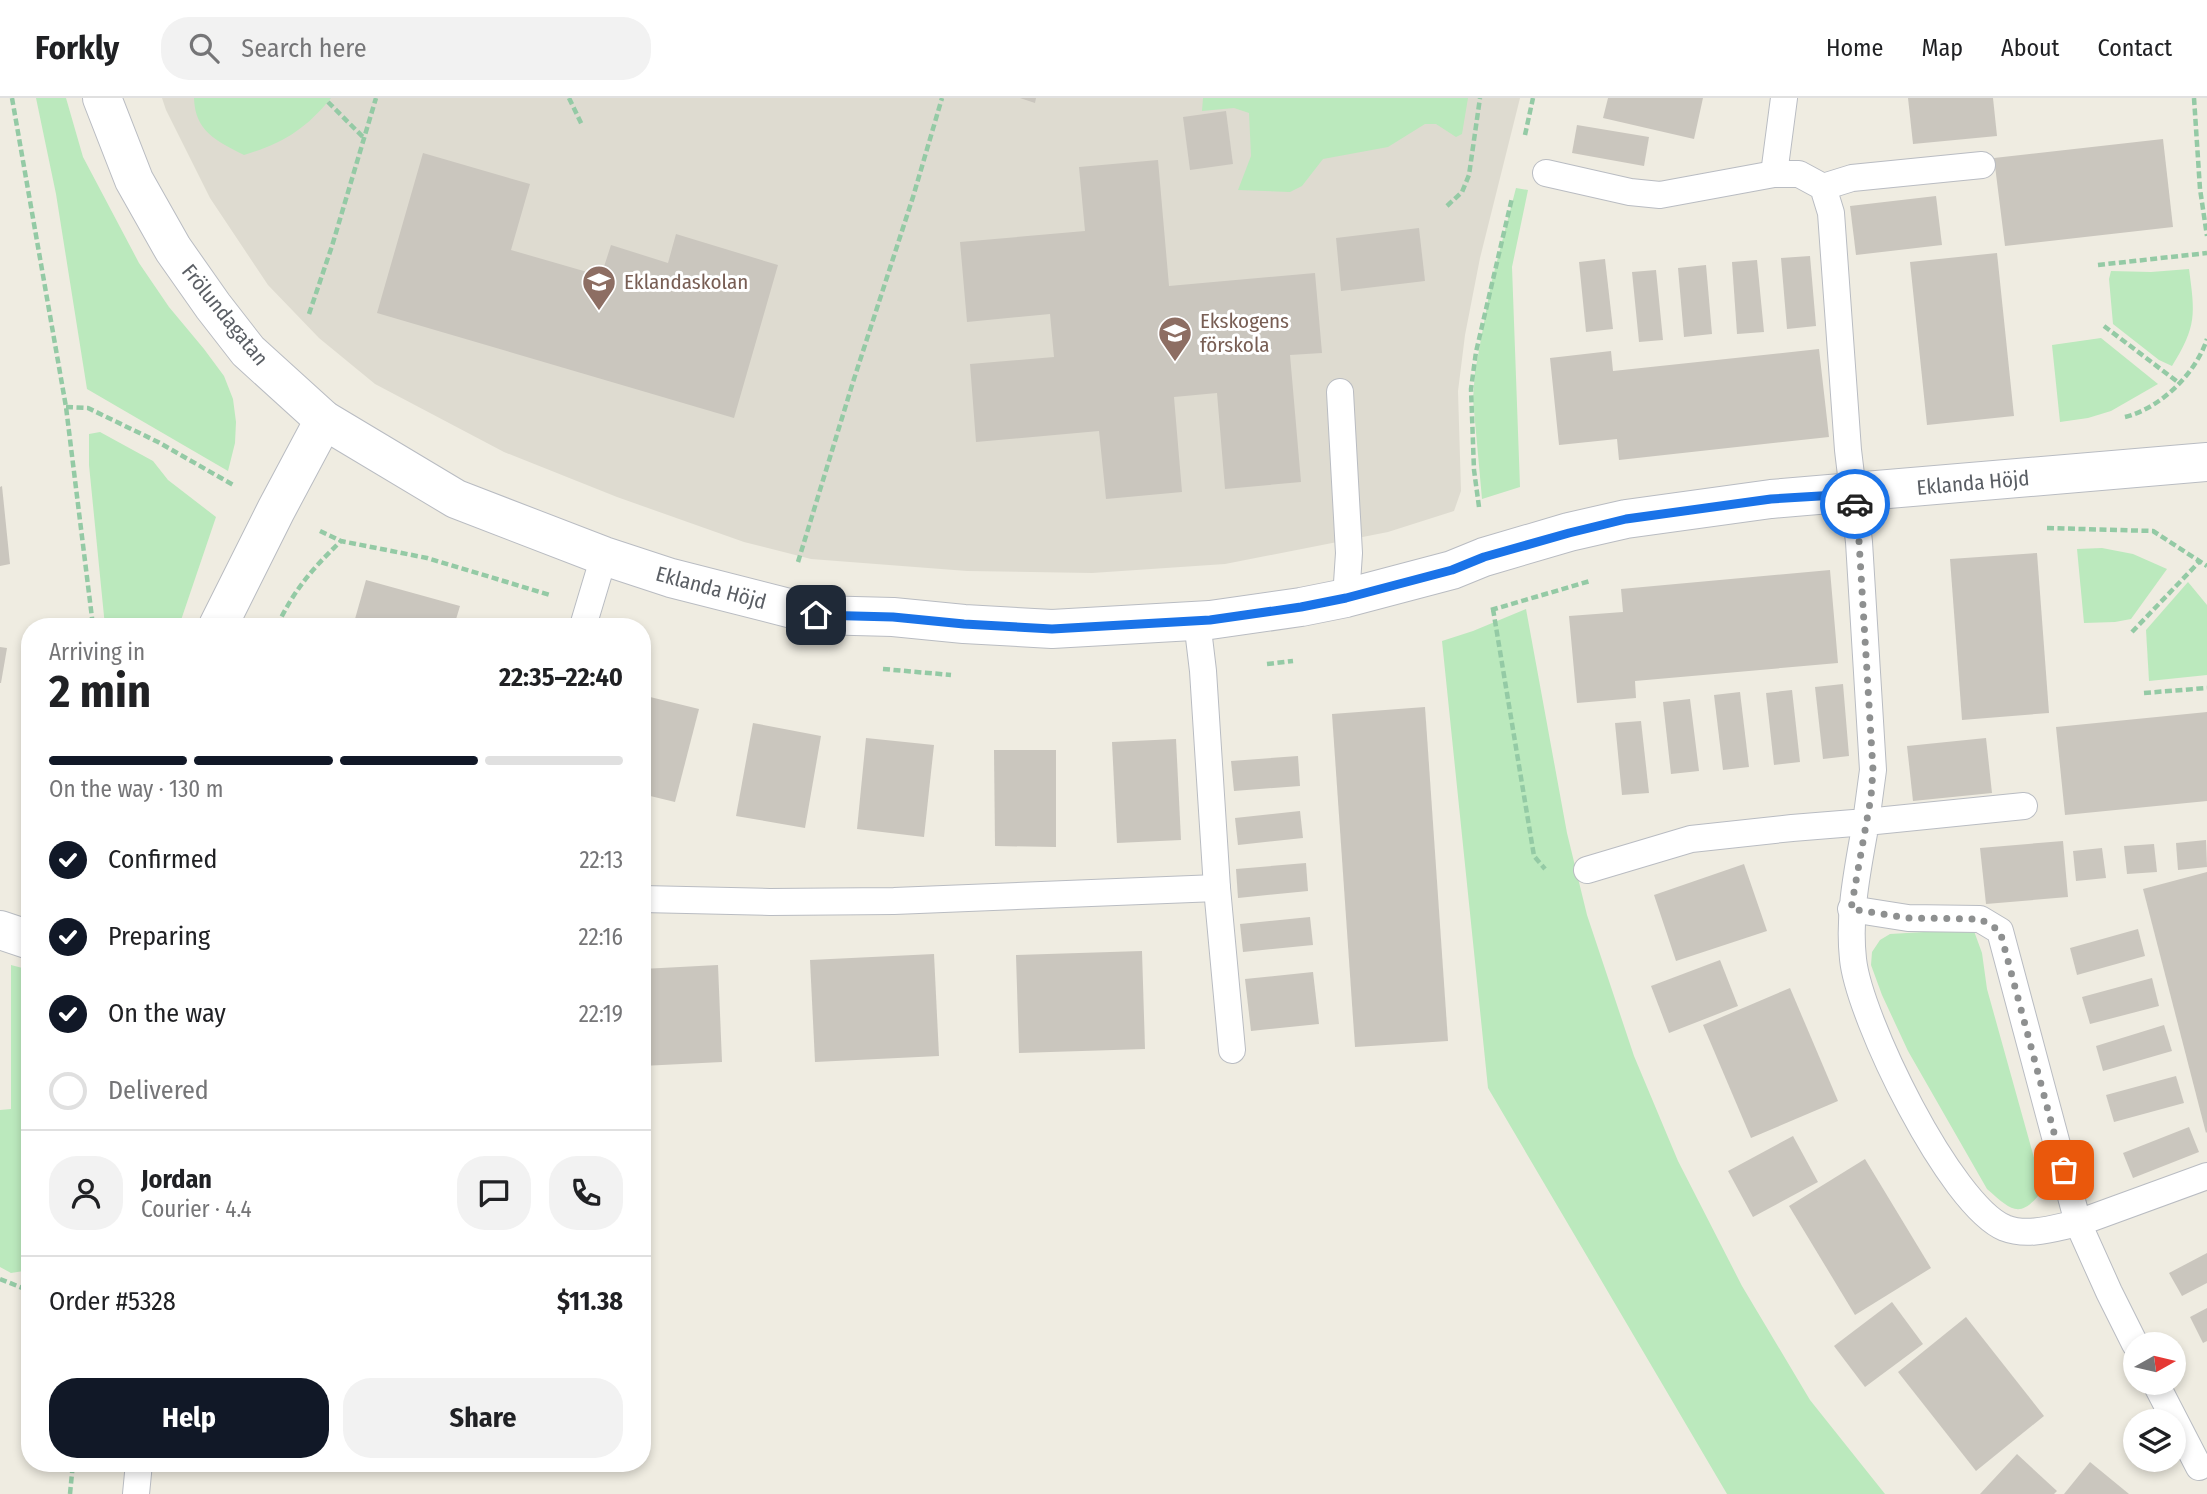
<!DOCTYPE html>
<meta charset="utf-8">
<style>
body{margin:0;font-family:"Fira Sans Condensed",sans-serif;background:#f2f2f2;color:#202124;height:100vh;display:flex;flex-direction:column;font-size:26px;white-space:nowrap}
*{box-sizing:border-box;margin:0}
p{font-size:23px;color:#757577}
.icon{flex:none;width:38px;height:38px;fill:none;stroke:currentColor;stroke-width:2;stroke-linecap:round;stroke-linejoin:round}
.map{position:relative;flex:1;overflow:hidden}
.side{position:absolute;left:21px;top:520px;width:630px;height:854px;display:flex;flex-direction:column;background:#fff;border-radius:28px;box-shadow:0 4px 10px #0003}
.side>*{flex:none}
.needle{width:46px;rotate:82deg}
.tools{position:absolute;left:2123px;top:1234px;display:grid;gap:14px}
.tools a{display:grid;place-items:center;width:63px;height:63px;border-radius:50%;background:#fff;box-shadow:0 4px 10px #0003;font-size:35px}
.pin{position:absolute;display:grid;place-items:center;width:60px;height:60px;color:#fff;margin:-30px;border-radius:14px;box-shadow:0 4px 10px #0006}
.courier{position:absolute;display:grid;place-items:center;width:70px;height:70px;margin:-35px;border:5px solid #1a73e8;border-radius:50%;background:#fff;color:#222;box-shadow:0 2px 9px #0007}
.headline em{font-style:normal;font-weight:700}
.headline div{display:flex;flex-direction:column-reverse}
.headline{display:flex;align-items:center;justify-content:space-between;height:119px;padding:0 28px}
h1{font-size:46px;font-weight:700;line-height:52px}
.bar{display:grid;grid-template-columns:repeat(4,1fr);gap:10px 7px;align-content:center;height:84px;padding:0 28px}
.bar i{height:9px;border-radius:5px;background:#e0e0e0}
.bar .active{background:#111827}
.bar p{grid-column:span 4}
.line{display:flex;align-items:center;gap:18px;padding:0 28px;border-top:2px solid #e0e0e0}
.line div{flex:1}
.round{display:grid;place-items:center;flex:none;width:74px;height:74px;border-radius:28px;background:#f2f2f2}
ol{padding:0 28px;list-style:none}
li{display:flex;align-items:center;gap:21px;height:77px}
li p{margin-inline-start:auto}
li .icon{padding:7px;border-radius:50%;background:#111827;color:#fff;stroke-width:4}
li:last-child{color:#757577}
li i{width:38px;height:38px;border:4px solid #e0e0e0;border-radius:50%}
.primary-button{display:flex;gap:14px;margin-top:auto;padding:14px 28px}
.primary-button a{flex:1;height:80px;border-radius:28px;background:#111827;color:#fff;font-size:28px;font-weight:700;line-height:80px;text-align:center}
.primary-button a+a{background:#f2f2f2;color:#202124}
header{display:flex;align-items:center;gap:42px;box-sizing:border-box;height:98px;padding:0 35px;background:#fff;border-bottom:2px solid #e0e0e0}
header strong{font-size:33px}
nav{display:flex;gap:38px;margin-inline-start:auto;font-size:24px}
.search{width:490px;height:63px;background:#f2f2f2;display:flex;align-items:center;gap:18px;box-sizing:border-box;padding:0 24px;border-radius:28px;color:#757577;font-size:26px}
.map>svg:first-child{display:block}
.education{fill:#dedbd0}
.green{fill:#bbe9bd}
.building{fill:#cac6be}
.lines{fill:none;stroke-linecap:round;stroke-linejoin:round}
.service-casing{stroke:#b9bcc2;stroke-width:28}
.minor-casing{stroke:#b9bcc2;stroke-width:40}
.path{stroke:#94caa5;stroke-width:4.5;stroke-dasharray:7 3.5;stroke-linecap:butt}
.service{stroke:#fff;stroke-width:26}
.minor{stroke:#fff;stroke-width:38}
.done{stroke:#8e9090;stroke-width:7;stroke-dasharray:0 12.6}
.route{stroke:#1a73e8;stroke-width:9}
.labels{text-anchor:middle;stroke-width:6;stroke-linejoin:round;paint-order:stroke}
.education-label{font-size:21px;fill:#785e54;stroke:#fff;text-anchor:start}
.street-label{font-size:21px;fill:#5a5e64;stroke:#fff}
</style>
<header>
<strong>Forkly</strong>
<div class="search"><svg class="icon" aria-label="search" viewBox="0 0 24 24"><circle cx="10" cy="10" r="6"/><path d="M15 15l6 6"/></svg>Search here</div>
<nav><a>Home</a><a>Map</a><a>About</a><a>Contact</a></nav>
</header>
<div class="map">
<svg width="2207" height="1396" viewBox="0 0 2207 1396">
<rect width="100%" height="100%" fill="#efece1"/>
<polygon class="education" points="162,0 1520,0 1480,160 1465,237 1458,293 1461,393 1454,413 1388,434 1225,466 1092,475 967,473 811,461 744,444 617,399 504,354 375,286 319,240 268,187 210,100 166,12"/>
<g class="green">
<polygon points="36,0 66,0 83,59 139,165 169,209 204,251 224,278 233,301 236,324 235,345 228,373 87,291 56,96"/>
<path d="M194,0H331C305,32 283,45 244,57C217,43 195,34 194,0Z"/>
<polygon points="1203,0 1468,0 1462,36 1456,39 1436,26 1425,26 1388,49 1323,61 1302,88 1290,94 1238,92 1251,58 1249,15 1234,10 1202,13"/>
<polygon points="1516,90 1528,92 1512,169 1520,389 1482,401 1473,301 1475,274 1491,186"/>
<path d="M2189,171C2195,216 2197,228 2172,268L2159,262L2113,226L2109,181L2111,173L2151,174Z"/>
<polygon points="2101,240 2158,286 2111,313 2088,320 2060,324 2052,247"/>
<polygon points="100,334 153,363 168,382 216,419 179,528 105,528 89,367 89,336"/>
<polygon points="2102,450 2133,456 2167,471 2131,521 2115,524 2084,525 2077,451"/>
<polygon points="2188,484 2207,507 2207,577 2149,583 2146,532"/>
<polygon points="1526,511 1567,735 1587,817 1634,958 1678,1063 1742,1188 1810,1302 1885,1396 1727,1396 1488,990 1442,543 1473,533"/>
<path d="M1958,832L1974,833L1982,855L1987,891L2043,1092C2020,1122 2012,1113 1987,1091L1908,953L1882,897L1871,867L1872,854L1880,842L1890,836Z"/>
<polygon points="11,867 30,872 30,1172 11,1175 0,1169 0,1012 11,1011"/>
</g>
<g class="building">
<polygon points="1020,0 1036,0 1035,5"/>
<polygon points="1608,0 1703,0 1694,41 1603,20"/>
<polygon points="1908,0 1993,0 1997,38 1913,46"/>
<polygon points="1226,13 1233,66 1190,72 1183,19"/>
<polygon points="1577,27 1649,39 1644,68 1572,55"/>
<polygon points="2163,41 2173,129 2005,148 1994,60"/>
<polygon points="423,55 530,86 511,152 601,178 611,147 668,165 676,136 778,167 734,320 377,215"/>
<polygon points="1158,62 1169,188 1315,175 1322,255 1290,257 1301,384 1225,391 1217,295 1174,299 1182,394 1106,401 1099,333 976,344 970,266 1054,259 1050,216 967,224 960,144 1085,133 1079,69"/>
<polygon points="1936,98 1942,147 1856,157 1850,108"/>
<polygon points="1419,130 1425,183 1341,193 1336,140"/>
<polygon points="1997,155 2014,318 1927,327 1910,164"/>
<polygon points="1810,158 1816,228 1787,231 1781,160"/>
<polygon points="1605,161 1613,231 1586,234 1579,164"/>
<polygon points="1757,162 1764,234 1737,236 1732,164"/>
<polygon points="1706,167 1712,236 1684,239 1678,170"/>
<polygon points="1656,172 1663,242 1639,244 1632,174"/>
<polygon points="1819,251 1829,339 1619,362 1617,341 1559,347 1550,260 1611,253 1613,273"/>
<polygon points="2,388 10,466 0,468 0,389"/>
<polygon points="2037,455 2049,615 1962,622 1950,461"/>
<polygon points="1830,472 1838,565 1635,583 1636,600 1577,605 1569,518 1623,514 1621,491"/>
<polygon points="366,482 460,508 454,528 353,528"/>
<polygon points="0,549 7,550 1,585 0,585"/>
<polygon points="1843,586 1849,658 1823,661 1815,589"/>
<polygon points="1792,592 1800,664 1774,667 1766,595"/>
<polygon points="1740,594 1749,669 1723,672 1714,597"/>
<polygon points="642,597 699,611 675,704 642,696"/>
<polygon points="1690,601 1699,673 1671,676 1663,604"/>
<polygon points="1425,609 1448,943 1355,949 1332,616"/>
<polygon points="2207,614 2207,703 2065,717 2056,629"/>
<polygon points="1641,623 1649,695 1622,697 1615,625"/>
<polygon points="753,625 821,638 805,730 736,718"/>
<polygon points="866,640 934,647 924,739 857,731"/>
<polygon points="1986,640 1992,695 1913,703 1907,648"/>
<polygon points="1176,641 1181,742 1117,745 1112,644"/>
<polygon points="994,652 1056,652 1056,749 995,748"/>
<polygon points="1298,658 1300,688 1234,693 1231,663"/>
<polygon points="1300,713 1303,740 1238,747 1235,720"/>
<polygon points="2206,742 2207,769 2178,772 2176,745"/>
<polygon points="2063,743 2068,799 1986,806 1980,750"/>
<polygon points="2154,746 2157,774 2127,776 2124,748"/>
<polygon points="2102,750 2106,780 2076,783 2073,753"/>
<polygon points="1306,765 1308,793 1238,800 1236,771"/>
<polygon points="1744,766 1767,833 1676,863 1654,797"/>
<polygon points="2207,774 2207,1034 2206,1035 2143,791"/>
<polygon points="1310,819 1313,847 1243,854 1240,826"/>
<polygon points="2138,831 2145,858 2077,877 2070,850"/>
<polygon points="1142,853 1145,951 1019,955 1016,857"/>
<polygon points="934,856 939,958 815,964 810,862"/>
<polygon points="1720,862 1738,908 1669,935 1651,888"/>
<polygon points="718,867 722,964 642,968 642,871"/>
<polygon points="1313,874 1319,926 1251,933 1245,881"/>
<polygon points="2152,880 2159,908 2090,926 2082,899"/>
<polygon points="1790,890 1838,1003 1751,1040 1703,927"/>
<polygon points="2164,927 2172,953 2103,973 2096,948"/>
<polygon points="2176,978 2184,1005 2114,1024 2106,997"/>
<polygon points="2189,1029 2199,1054 2133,1080 2123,1055"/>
<polygon points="1793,1038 1818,1084 1753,1119 1728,1073"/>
<polygon points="1865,1061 1931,1170 1855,1217 1789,1108"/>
<polygon points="2207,1155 2207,1185 2182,1198 2169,1175"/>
<polygon points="1892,1204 1923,1246 1865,1289 1834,1248"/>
<polygon points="2207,1210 2207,1243 2203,1245 2190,1219"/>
<polygon points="1966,1219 2044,1318 1976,1373 1898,1274"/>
<polygon points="2017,1356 2057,1393 2054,1396 1980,1396"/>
<polygon points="2090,1364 2129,1396 2064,1396"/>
</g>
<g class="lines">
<g class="service-casing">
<g id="service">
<polyline points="1546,75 1630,94 1660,97 1774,76 1799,76 1823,89 1831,115 1848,352 1859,444 1873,672 1866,724 1792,730 1691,741 1587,772"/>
<polyline points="1774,76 1784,0"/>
<polyline points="1823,89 1852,80 1982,67"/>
<polyline points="1340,294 1349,455 1346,500"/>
<polyline points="1197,523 1203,573 1217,790 1232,952"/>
<polyline points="583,528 604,458"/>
<path d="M2024,708L1866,724C1858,770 1848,815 1853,861C1859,920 1950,1107 2005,1130C2028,1139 2054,1130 2078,1125L2109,1194L2135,1246"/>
<polyline points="642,801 770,804 894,803 1217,790"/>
<polyline points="1851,811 1908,820 1980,821 2000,833 2078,1125 2207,1078"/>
<polyline points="2155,1284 2199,1369"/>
<polyline points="136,1396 139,1365"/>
</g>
</g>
<g class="minor-casing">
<g id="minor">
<polyline points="102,0 134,82 173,151 213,208 248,253 324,322 456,401 604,458 671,480 816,517 893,519 964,526 1052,531 1210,522 1301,509 1346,500 1452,472 1484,459 1569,434 1626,421 1771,401 2207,364"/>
<polyline points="218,528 276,412 324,322"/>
<polyline points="0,832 30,842"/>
</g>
</g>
<g class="path">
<polyline points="12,0 66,309 93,528"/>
<polyline points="569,0 582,27"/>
<polyline points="2194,0 2200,91 2207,138"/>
<polyline points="328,4 364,40"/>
<polyline points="1525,37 1533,0"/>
<polyline points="1447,108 1462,94 1469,77 1480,0"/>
<polyline points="2098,167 2207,155"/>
<polyline points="309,216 332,148 376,0"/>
<polyline points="2104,228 2179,285"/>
<polyline points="66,309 88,310 158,344 235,388"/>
<path d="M2125,319C2161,310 2196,275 2207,241"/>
<polyline points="1479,409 1474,372 1471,291 1476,254 1512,100"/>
<polyline points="2047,430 2153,433 2207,468"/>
<polyline points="320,433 341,443 427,460 550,497"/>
<polyline points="798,464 853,284 913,99 942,0"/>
<polyline points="1493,511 1534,758 1545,771"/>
<polyline points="1491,512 1590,483"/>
<path d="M277,528C294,492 312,471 341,443"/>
<polyline points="2132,534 2200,463"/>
<polyline points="1267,566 1293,563"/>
<polyline points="883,571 951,577"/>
<polyline points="2144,595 2207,590"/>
<polyline points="0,1181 30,1193"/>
<polyline points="70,1396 73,1365"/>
</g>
<use href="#service" class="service"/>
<use href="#minor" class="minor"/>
</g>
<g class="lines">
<polyline class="done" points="1855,406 1859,443 1873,672 1871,699 1851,811 1908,820 1980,821 2000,833 2064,1072"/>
<polyline class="route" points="816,517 893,519 964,526 1052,531 1210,522 1301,509 1346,500 1452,472 1484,459 1569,435 1626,421 1771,401 1853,396 1855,406"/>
</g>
<defs>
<g id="school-pin" transform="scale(1.75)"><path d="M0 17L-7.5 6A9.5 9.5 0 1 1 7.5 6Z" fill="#8d6e63" stroke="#fff"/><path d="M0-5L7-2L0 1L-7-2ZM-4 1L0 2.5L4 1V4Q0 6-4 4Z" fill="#fff"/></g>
</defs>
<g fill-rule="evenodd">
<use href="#school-pin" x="599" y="184"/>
<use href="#school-pin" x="1175" y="235"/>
</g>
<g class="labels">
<g class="education-label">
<text x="624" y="191">Eklandaskolan</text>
<text x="1200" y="230">Ekskogens<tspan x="1200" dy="24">förskola</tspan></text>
</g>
<g class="street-label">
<text transform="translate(225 217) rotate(51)" y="7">Frölundagatan</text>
<text transform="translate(1973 385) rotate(-5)" y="7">Eklanda Höjd</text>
<text transform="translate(711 490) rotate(15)" y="7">Eklanda Höjd</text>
</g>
</g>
</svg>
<div class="tools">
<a><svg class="needle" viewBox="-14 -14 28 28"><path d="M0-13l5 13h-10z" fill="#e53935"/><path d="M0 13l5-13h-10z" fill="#757577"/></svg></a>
<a><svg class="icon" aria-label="layers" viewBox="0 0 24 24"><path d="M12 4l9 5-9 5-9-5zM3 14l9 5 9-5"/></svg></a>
</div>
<div class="pin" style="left:2064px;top:1072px;background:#ea580c"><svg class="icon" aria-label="bag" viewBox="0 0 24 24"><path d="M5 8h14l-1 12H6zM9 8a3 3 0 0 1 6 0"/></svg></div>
<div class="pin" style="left:816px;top:517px;background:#1f2937"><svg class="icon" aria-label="home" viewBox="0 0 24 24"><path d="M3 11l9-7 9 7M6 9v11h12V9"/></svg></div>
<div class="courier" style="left:1855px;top:406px"><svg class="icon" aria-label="car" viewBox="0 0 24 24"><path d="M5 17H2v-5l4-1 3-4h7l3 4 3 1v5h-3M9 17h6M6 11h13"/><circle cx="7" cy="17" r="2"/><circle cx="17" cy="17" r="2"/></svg></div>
<section class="side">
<div class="headline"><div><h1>2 min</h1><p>Arriving in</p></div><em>22:35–22:40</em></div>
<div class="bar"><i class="active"></i><i class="active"></i><i class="active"></i><i></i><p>On the way · 130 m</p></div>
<ol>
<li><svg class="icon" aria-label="check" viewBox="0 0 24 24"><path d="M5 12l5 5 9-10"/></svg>Confirmed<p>22:13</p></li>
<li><svg class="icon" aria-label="check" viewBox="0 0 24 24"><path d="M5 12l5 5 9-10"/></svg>Preparing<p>22:16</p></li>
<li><svg class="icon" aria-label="check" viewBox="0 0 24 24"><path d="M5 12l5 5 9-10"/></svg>On the way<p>22:19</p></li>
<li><i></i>Delivered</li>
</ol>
<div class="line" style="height:126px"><a class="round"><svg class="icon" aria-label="person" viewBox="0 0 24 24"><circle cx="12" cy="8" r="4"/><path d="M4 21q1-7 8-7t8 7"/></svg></a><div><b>Jordan</b><p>Courier · 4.4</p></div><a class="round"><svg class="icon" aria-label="chat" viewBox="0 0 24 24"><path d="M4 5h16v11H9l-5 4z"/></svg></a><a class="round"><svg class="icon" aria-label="phone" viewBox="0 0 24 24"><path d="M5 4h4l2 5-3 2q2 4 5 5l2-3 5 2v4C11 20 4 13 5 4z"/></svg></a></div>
<div class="line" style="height:91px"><div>Order #5328</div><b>$11.38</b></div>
<div class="primary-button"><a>Help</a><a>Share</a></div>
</section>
</div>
